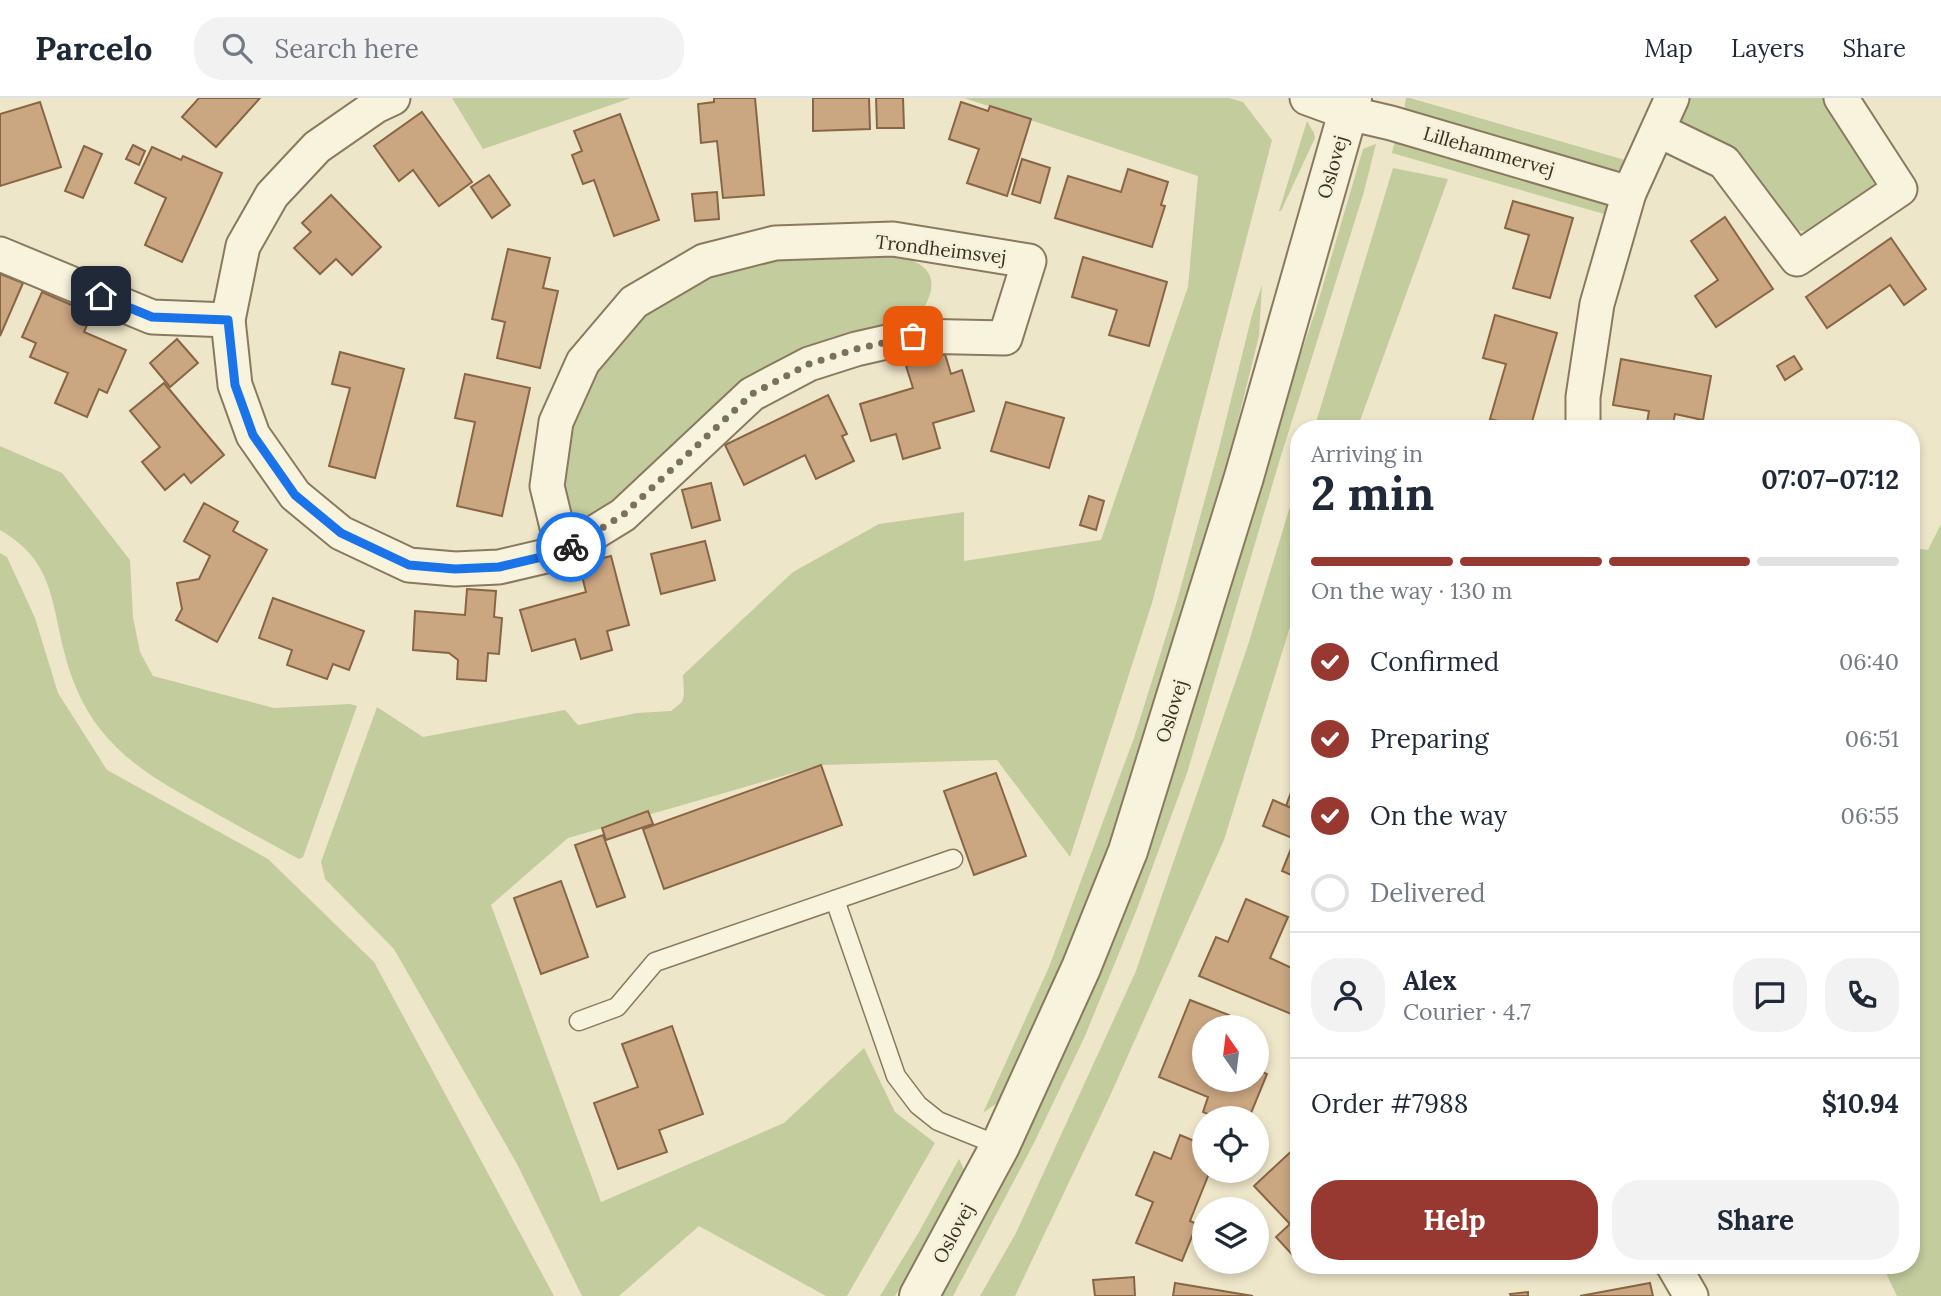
<!DOCTYPE html>
<meta charset="utf-8">
<style>
body{margin:0;font-family:Lora,serif;background:#f2f2f3;color:#1f2937;height:100vh;display:flex;flex-direction:column;font-size:26px;white-space:nowrap}
*{box-sizing:border-box;margin:0}
p{font-size:23px;color:#747a83}
.icon{flex:none;width:38px;height:38px;fill:none;stroke:currentColor;stroke-width:2;stroke-linecap:round;stroke-linejoin:round}
.map{position:relative;flex:1;overflow:hidden}
.details{position:absolute;left:1290px;top:322px;width:630px;height:854px;display:flex;flex-direction:column;background:#fff;border-radius:28px;box-shadow:0 4px 10px #0003}
.details>*{flex:none}
.needle{width:46px;rotate:346deg}
.tools{position:absolute;left:1192px;top:917px;display:grid;gap:14px}
.tools a{display:grid;place-items:center;width:77px;height:77px;border-radius:50%;background:#fff;box-shadow:0 4px 10px #0003;font-size:35px}
.pin{position:absolute;display:grid;place-items:center;width:60px;height:60px;color:#fff;margin:-30px;border-radius:14px;box-shadow:0 4px 10px #0006}
.courier{position:absolute;display:grid;place-items:center;width:70px;height:70px;margin:-35px;border:5px solid #1a73e8;border-radius:50%;background:#fff;color:#222;box-shadow:0 2px 9px #0007}
.head em{font-style:normal;font-weight:800}
.head div{display:flex;flex-direction:column-reverse}
.head{display:flex;align-items:center;justify-content:space-between;height:119px;padding:0 21px}
h1{font-size:46px;font-weight:800;line-height:52px}
.bar{display:grid;grid-template-columns:repeat(4,1fr);gap:10px 7px;align-content:center;height:84px;padding:0 21px}
.bar i{height:9px;border-radius:5px;background:#e0e1e3}
.bar .on{background:#973930}
.bar p{grid-column:span 4}
.line{display:flex;align-items:center;gap:18px;padding:0 21px;border-top:2px solid #e0e1e3}
.line div{flex:1}
.round{display:grid;place-items:center;flex:none;width:74px;height:74px;border-radius:28px;background:#f2f2f3}
ol{padding:0 21px;list-style:none}
li{display:flex;align-items:center;gap:21px;height:77px}
li p{margin-inline-start:auto}
li .icon{padding:7px;border-radius:50%;background:#973930;color:#fff;stroke-width:4}
li:last-child{color:#747a83}
li i{width:38px;height:38px;border:4px solid #e0e1e3;border-radius:50%}
.primary-button{display:flex;gap:14px;margin-top:auto;padding:14px 21px}
.primary-button a{flex:1;height:80px;border-radius:28px;background:#973930;color:#fff;font-size:28px;font-weight:800;line-height:80px;text-align:center}
.primary-button a+a{background:#f2f2f3;color:#1f2937}
header{display:flex;align-items:center;gap:42px;box-sizing:border-box;height:98px;padding:0 35px;background:#fff;border-bottom:2px solid #e0e1e3}
header strong{font-size:33px}
nav{display:flex;gap:38px;margin-inline-start:auto;font-size:24px}
.search{width:490px;height:63px;background:#f2f2f3;display:flex;align-items:center;gap:18px;box-sizing:border-box;padding:0 24px;border-radius:28px;color:#747a83;font-size:26px}
.map>svg:first-child{display:block}
.green{fill:#c2cc9d}
.building{fill:#caa681;stroke:#886645;stroke-width:2}
.lines{fill:none;stroke-linecap:round;stroke-linejoin:round}
.service-casing{stroke:#8a795e;stroke-width:21}
.minor-casing{stroke:#8a795e;stroke-width:37}
.tertiary-casing{stroke:#8a795e;stroke-width:42}
.service{stroke:#f8f3dd;stroke-width:18}
.minor{stroke:#f8f3dd;stroke-width:33}
.tertiary{stroke:#f8f3dd;stroke-width:38}
.done{stroke:#7a705c;stroke-width:7;stroke-dasharray:0 12.6}
.route{stroke:#1a73e8;stroke-width:9}
.labels{text-anchor:middle;stroke-width:5;stroke-linejoin:round;paint-order:stroke}
.street-label{font-size:19px;fill:#3b3021;stroke:#f5f0d9}
</style>
<header>
<strong>Parcelo</strong>
<div class="search"><svg class="icon" aria-label="search" viewBox="0 0 24 24"><circle cx="10" cy="10" r="6"/><path d="M15 15l6 6"/></svg>Search here</div>
<nav><a>Map</a><a>Layers</a><a>Share</a></nav>
</header>
<div class="map">
<svg width="1941" height="1198" viewBox="0 0 1941 1198">
<rect width="100%" height="100%" fill="#eee6c9"/>
<g class="green">
<polygon points="452,0 631,0 483,51"/>
<polygon points="964,0 1229,0 1243,4 1272,42 1152,505 1070,759 997,662 821,667 568,740 491,807 601,1104 784,1025 864,950 895,1014 935,1045 847,1198 826,1198 699,1128 619,1198 582,1198 517,1066 394,851 325,781 321,764 377,609 423,639 565,612 578,627 637,615 671,613 682,604 684,596 683,577 793,474 879,426 964,414 964,463 1101,442 1188,189 1198,78"/>
<polygon points="1406,0 1410,0 1632,64 1616,73 1404,13"/>
<polygon points="1687,0 1829,0 1872,69 1875,85 1869,95 1808,134 1794,132 1734,52 1685,29 1679,17"/>
<polygon points="1307,23 1314,35 1315,40 1281,113 1279,113"/>
<polygon points="1395,42 1603,103 1611,118 1392,55"/>
<polygon points="1376,46 1363,97 1280,361 1187,675 1137,811 1085,938 1035,1043 953,1198 938,1198 1145,754 1181,652 1275,333 1316,211 1363,51"/>
<polygon points="1393,70 1448,81 1357,331 1314,331"/>
<path d="M894,156C917,163 939,171 929,199C924,211 921,218 909,224C898,229 883,229 871,231L598,421L575,431L566,425L560,384L571,321L592,270L672,189L754,162Z"/>
<polygon points="1262,187 1259,238 1204,459 1116,737 1085,814 1003,1001 983,1015 1049,869 1134,640 1177,503 1219,350 1252,217"/>
<path d="M0,348L62,375L130,462L133,519L140,554L153,578L274,610L350,606L357,608L303,759L299,761C269,745 240,729 210,712C169,689 129,668 100,631C83,610 70,579 64,553C51,500 52,462 0,432Z"/>
<polygon points="1298,382 1298,503 1224,742 1109,1000 1015,1198 980,1198 1016,1135 1136,873 1248,547"/>
<polygon points="1941,426 1941,1198 1897,1198 1882,1167 1911,1167 1911,450 1928,452"/>
<polygon points="0,455 7,459 35,520 58,595 107,672 268,761 374,864 554,1198 0,1198"/>
<polygon points="959,1061 965,1074 931,1138 895,1198 880,1198 919,1134"/>
</g>
<g class="building">
<polygon points="199,0 260,0 216,49 182,19"/>
<polygon points="714,0 755,0 764,97 723,100 717,43 701,45 698,6 714,4"/>
<polygon points="813,0 869,0 870,31 813,33"/>
<polygon points="876,0 903,0 904,30 877,30"/>
<polygon points="40,4 61,69 0,88 0,16"/>
<polygon points="961,4 988,13 990,8 1031,21 1007,98 967,85 979,51 949,41"/>
<polygon points="422,14 472,84 439,108 413,72 399,83 374,48"/>
<polygon points="620,16 659,122 614,138 594,82 583,86 572,57 582,53 574,33"/>
<polygon points="133,47 145,53 139,67 126,61"/>
<polygon points="84,48 102,56 83,100 65,93"/>
<polygon points="152,49 181,62 183,58 222,75 182,164 145,147 166,100 135,85"/>
<polygon points="1022,61 1050,70 1040,105 1012,96"/>
<polygon points="1128,71 1168,84 1161,107 1165,108 1152,149 1055,120 1068,78 1121,94"/>
<polygon points="489,77 510,107 492,120 471,89"/>
<polygon points="717,94 719,121 695,123 692,96"/>
<polygon points="331,97 381,149 352,177 336,161 320,176 294,150 311,134 302,125"/>
<polygon points="1513,103 1573,120 1550,200 1513,190 1529,137 1505,130"/>
<polygon points="1725,119 1773,191 1716,229 1695,198 1718,182 1691,143"/>
<polygon points="1891,140 1926,191 1904,207 1890,187 1827,230 1806,199"/>
<polygon points="508,151 550,160 543,190 558,193 540,270 497,260 505,224 492,221"/>
<polygon points="1083,159 1167,184 1149,248 1109,237 1117,212 1072,199"/>
<polygon points="0,176 23,185 0,238"/>
<polygon points="42,194 92,216 84,234 126,252 107,295 99,291 87,319 55,305 68,275 30,259 36,245 22,239"/>
<polygon points="1495,217 1557,235 1530,331 1490,321 1506,266 1483,260"/>
<polygon points="177,241 198,265 170,289 150,265"/>
<polygon points="340,254 404,271 375,380 329,368 350,290 332,286"/>
<polygon points="945,256 951,276 962,272 974,313 933,325 940,350 903,361 896,336 871,343 860,306 913,290 906,268"/>
<polygon points="1794,258 1802,271 1785,282 1777,268"/>
<polygon points="1621,261 1711,278 1703,322 1675,316 1672,331 1649,331 1646,330 1649,313 1613,307"/>
<polygon points="465,276 530,290 502,418 457,408 475,324 455,320"/>
<polygon points="164,285 224,357 191,385 184,376 165,392 142,364 160,349 130,313"/>
<polygon points="828,297 847,336 842,338 854,363 816,381 805,357 744,387 725,347"/>
<polygon points="1006,304 1064,320 1049,370 991,353"/>
<polygon points="711,385 720,422 692,430 682,392"/>
<polygon points="1089,398 1104,403 1096,432 1080,427"/>
<polygon points="204,405 238,424 233,433 267,452 217,544 176,522 182,511 177,485 199,481 210,458 184,443"/>
<polygon points="705,443 715,482 661,496 651,456"/>
<polygon points="611,458 629,527 607,533 612,552 581,561 575,541 532,553 520,512 586,494 579,466"/>
<polygon points="467,491 496,493 494,519 502,520 499,556 488,555 486,583 457,581 458,562 449,555 413,552 415,513 465,517"/>
<polygon points="273,500 364,533 349,572 333,566 327,581 287,567 292,552 259,540"/>
<polygon points="821,667 842,727 664,791 643,731"/>
<polygon points="996,675 1026,758 974,777 944,693"/>
<polygon points="1296,681 1298,682 1298,713 1286,708"/>
<polygon points="1273,702 1298,713 1298,780 1282,773 1295,741 1263,728"/>
<polygon points="648,713 653,726 606,742 602,730"/>
<polygon points="603,737 625,799 597,809 575,747"/>
<polygon points="561,783 588,859 541,876 514,800"/>
<polygon points="1246,801 1288,819 1270,860 1298,873 1298,911 1296,918 1199,878 1216,839 1228,844"/>
<polygon points="1190,902 1229,917 1224,929 1204,929 1204,982 1256,982 1256,971 1267,976 1249,1020 1217,1020 1203,1014 1208,999 1159,979"/>
<polygon points="672,928 703,1016 659,1032 667,1054 618,1071 594,1005 638,989 622,946"/>
<polygon points="1180,1037 1204,1047 1204,1073 1210,1073 1190,1123 1197,1126 1182,1163 1136,1145 1153,1104 1136,1097 1154,1054 1171,1061"/>
<polygon points="1298,1047 1298,1163 1276,1139 1290,1126 1254,1088"/>
<polygon points="1134,1179 1135,1198 1095,1198 1093,1182"/>
<polygon points="1175,1185 1253,1198 1173,1198"/>
<polygon points="1650,1185 1653,1198 1580,1198"/>
<polygon points="1528,1194 1528,1198 1511,1198 1510,1196"/>
</g>
<g class="lines">
<g class="service-casing">
<g id="service">
<polyline points="835,802 896,978 918,1007 938,1023 1000,1048"/>
<polyline points="579,923 617,909 655,864 953,761"/>
</g>
</g>
<g class="minor-casing">
<g id="minor">
<polyline points="393,0 376,8 317,49 272,97 243,148 228,222 235,287 253,337 295,397 341,435 409,467 455,471 499,469 563,454 623,417 752,296 809,266 856,251 913,238 1005,240 1029,163 893,141 775,145 704,163 634,204 583,264 556,324 547,388 563,454"/>
<polyline points="1307,0 1348,15 1391,25 1629,95"/>
<polyline points="1658,32 1724,64 1797,161 1900,91 1841,0"/>
<polyline points="0,156 152,219 228,222"/>
<polyline points="1583,331 1583,299 1597,206 1629,95 1672,0"/>
<polyline points="1673,1167 1691,1198"/>
</g>
</g>
<g class="tertiary-casing">
<polyline id="tertiary" points="919,1198 1000,1048 1081,870 1128,753 1244,379 1352,0"/>
</g>
<use href="#service" class="service"/>
<use href="#minor" class="minor"/>
<use href="#tertiary" class="tertiary"/>
</g>
<g class="lines">
<polyline class="done" points="571,449 623,417 752,296 809,266 856,251 913,238"/>
<polyline class="route" points="101,198 152,219 228,222 235,287 253,337 295,397 341,435 409,467 455,471 499,469 563,454 571,449"/>
</g>
<g class="labels">
<g class="street-label">
<text transform="translate(1489 53) rotate(16)" y="7">Lillehammervej</text>
<text transform="translate(1332 69) rotate(-74)" y="7">Oslovej</text>
<text transform="translate(941 151) rotate(7)" y="7">Trondheimsvej</text>
<text transform="translate(1171 613) rotate(-73)" y="7">Oslovej</text>
<text transform="translate(953 1135) rotate(-62)" y="7">Oslovej</text>
</g>
</g>
</svg>
<div class="tools">
<a><svg class="needle" viewBox="-14 -14 28 28"><path d="M0-13l5 13h-10z" fill="#e53935"/><path d="M0 13l5-13h-10z" fill="#747a83"/></svg></a>
<a><svg class="icon" aria-label="locate" viewBox="0 0 24 24"><circle cx="12" cy="12" r="6"/><path d="M12 2v4M12 18v4M2 12h4M18 12h4"/></svg></a>
<a><svg class="icon" aria-label="layers" viewBox="0 0 24 24"><path d="M12 4l9 5-9 5-9-5zM3 14l9 5 9-5"/></svg></a>
</div>
<div class="pin" style="left:913px;top:238px;background:#ea580c"><svg class="icon" aria-label="bag" viewBox="0 0 24 24"><path d="M5 8h14l-1 12H6zM9 8a3 3 0 0 1 6 0"/></svg></div>
<div class="pin" style="left:101px;top:198px;background:#1f2937"><svg class="icon" aria-label="home" viewBox="0 0 24 24"><path d="M3 11l9-7 9 7M6 9v11h12V9"/></svg></div>
<div class="courier" style="left:571px;top:449px"><svg class="icon" aria-label="bike" viewBox="0 0 24 24"><circle cx="6" cy="16" r="4"/><circle cx="18" cy="16" r="4"/><path d="M6 16l4-8h5l3 8M10 8l3 8H6M13 5h3"/></svg></div>
<section class="details">
<div class="head"><div><h1>2 min</h1><p>Arriving in</p></div><em>07:07–07:12</em></div>
<div class="bar"><i class="on"></i><i class="on"></i><i class="on"></i><i></i><p>On the way · 130 m</p></div>
<ol>
<li><svg class="icon" aria-label="check" viewBox="0 0 24 24"><path d="M5 12l5 5 9-10"/></svg>Confirmed<p>06:40</p></li>
<li><svg class="icon" aria-label="check" viewBox="0 0 24 24"><path d="M5 12l5 5 9-10"/></svg>Preparing<p>06:51</p></li>
<li><svg class="icon" aria-label="check" viewBox="0 0 24 24"><path d="M5 12l5 5 9-10"/></svg>On the way<p>06:55</p></li>
<li><i></i>Delivered</li>
</ol>
<div class="line" style="height:126px"><a class="round"><svg class="icon" aria-label="person" viewBox="0 0 24 24"><circle cx="12" cy="8" r="4"/><path d="M4 21q1-7 8-7t8 7"/></svg></a><div><b>Alex</b><p>Courier · 4.7</p></div><a class="round"><svg class="icon" aria-label="chat" viewBox="0 0 24 24"><path d="M4 5h16v11H9l-5 4z"/></svg></a><a class="round"><svg class="icon" aria-label="phone" viewBox="0 0 24 24"><path d="M5 4h4l2 5-3 2q2 4 5 5l2-3 5 2v4C11 20 4 13 5 4z"/></svg></a></div>
<div class="line" style="height:91px"><div>Order #7988</div><b>$10.94</b></div>
<div class="primary-button"><a>Help</a><a>Share</a></div>
</section>
</div>
